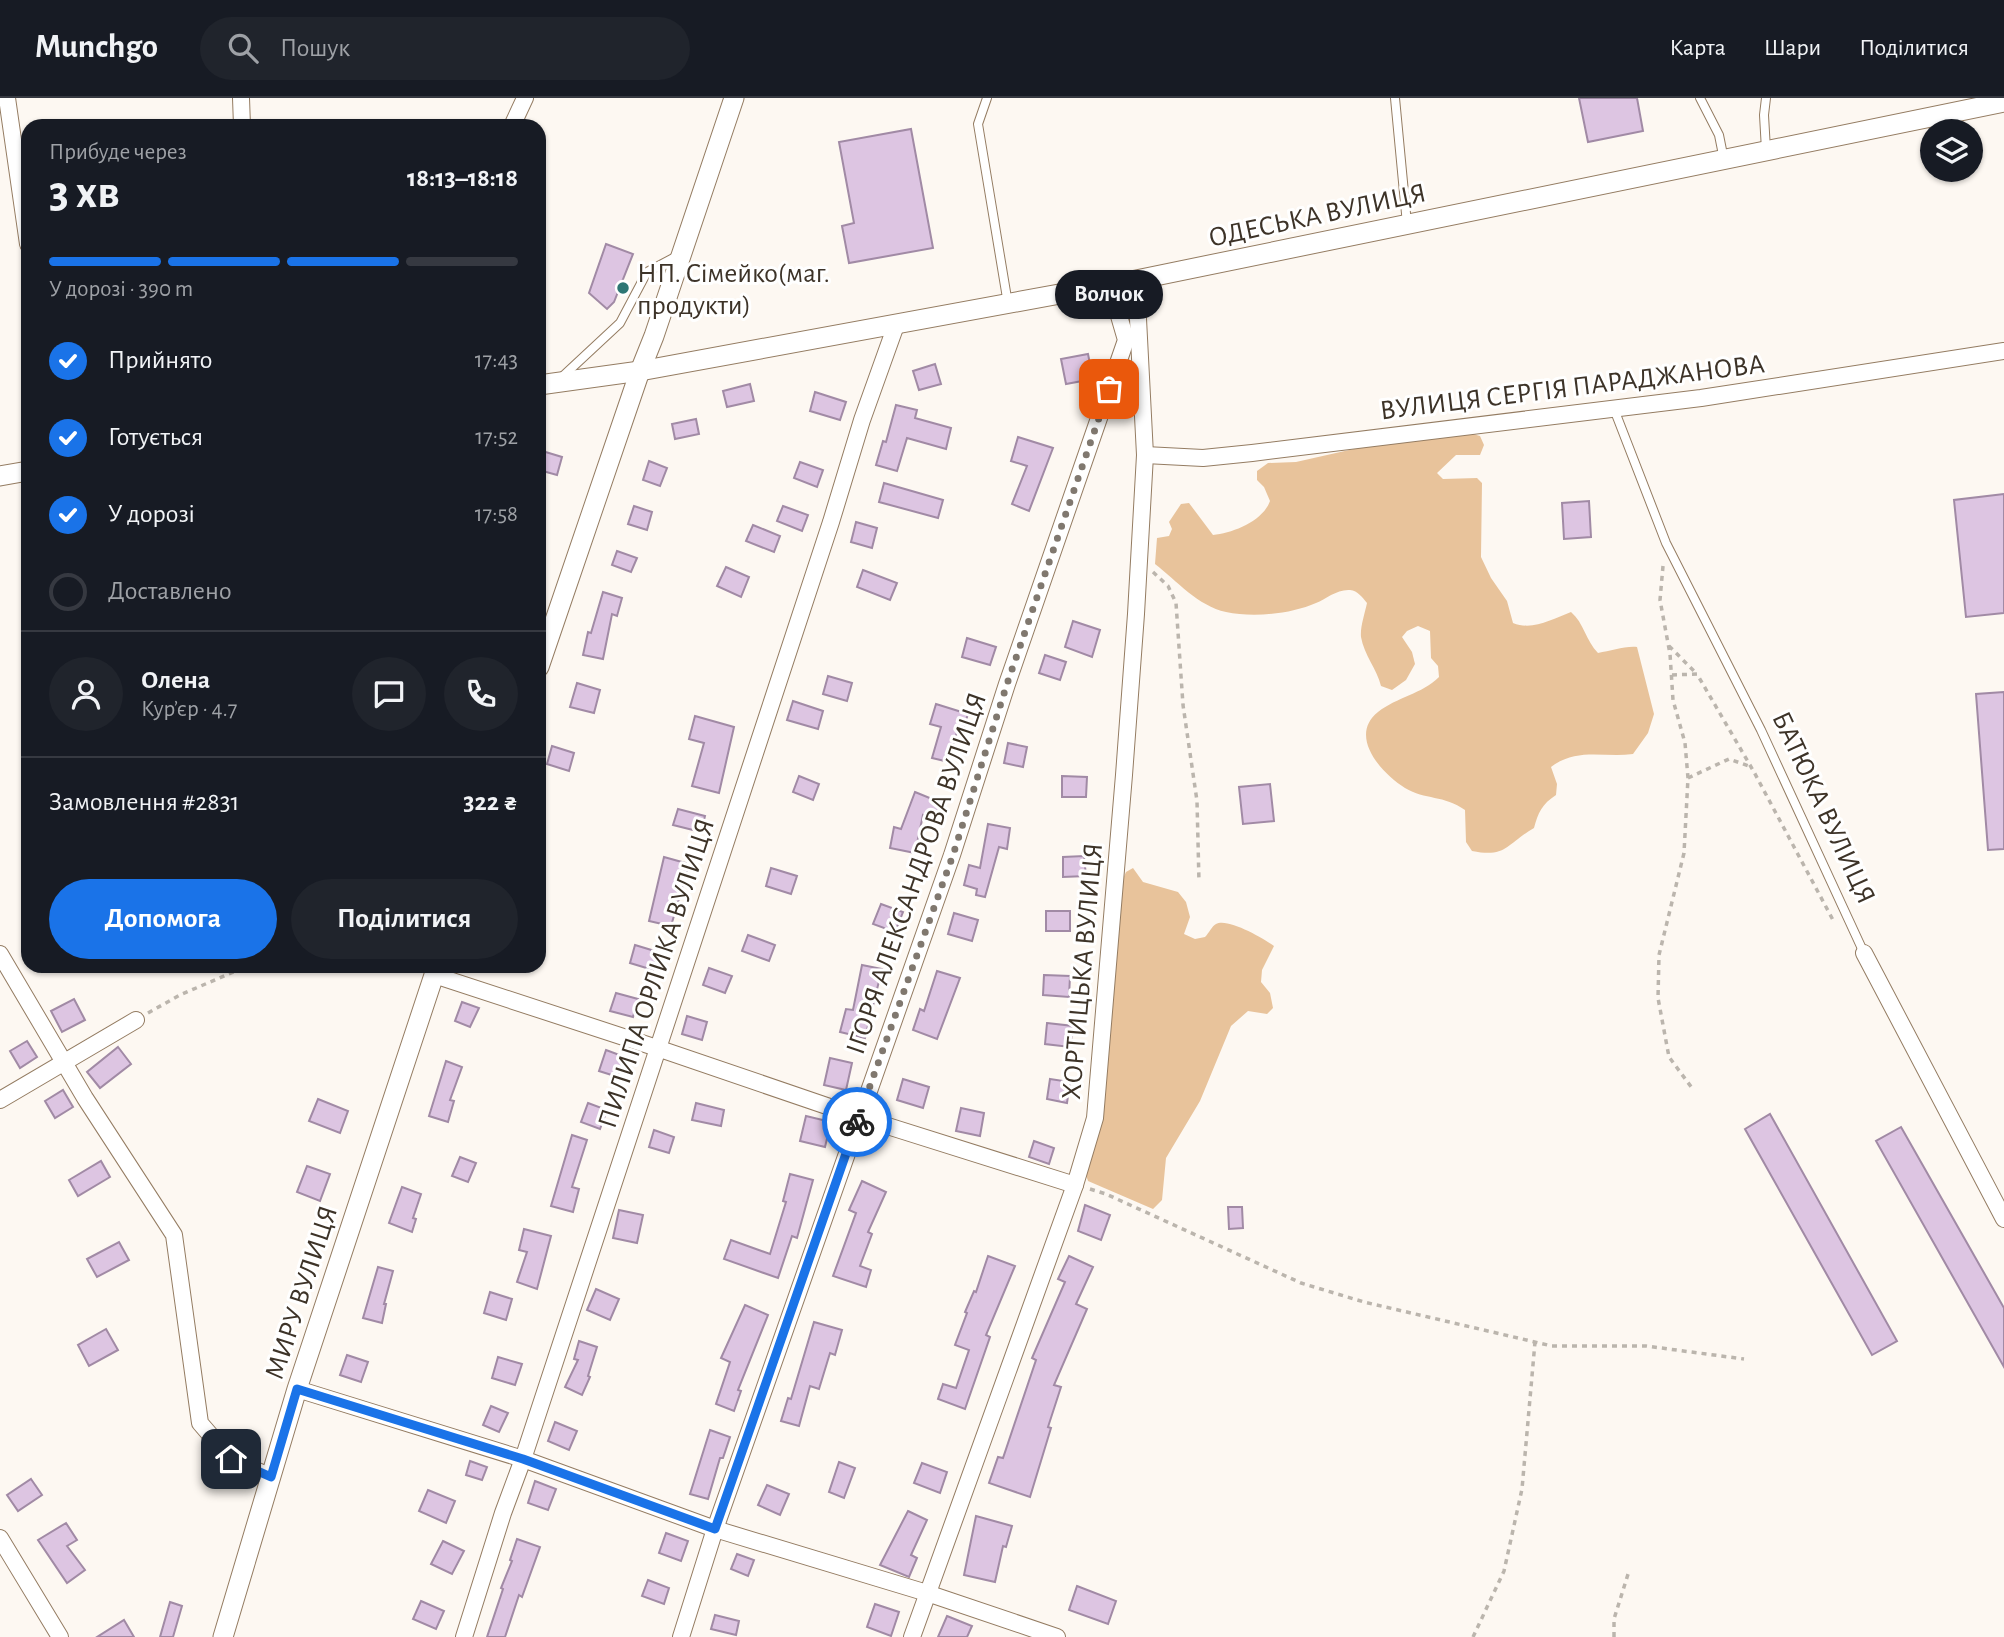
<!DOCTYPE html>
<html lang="uk">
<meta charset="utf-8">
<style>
body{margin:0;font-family:"Alegreya Sans",sans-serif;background:#20242c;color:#f1f3f6;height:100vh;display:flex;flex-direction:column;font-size:26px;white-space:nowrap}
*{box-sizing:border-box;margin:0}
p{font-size:23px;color:#9ea1a6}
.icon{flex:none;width:38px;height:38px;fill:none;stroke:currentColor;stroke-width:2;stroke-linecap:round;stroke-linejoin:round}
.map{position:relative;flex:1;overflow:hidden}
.details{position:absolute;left:21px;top:21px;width:525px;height:854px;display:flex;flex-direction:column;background:#171b24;border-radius:21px;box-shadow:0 2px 5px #0004}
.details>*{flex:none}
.fabs{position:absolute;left:1920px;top:21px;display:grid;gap:14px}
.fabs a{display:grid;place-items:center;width:63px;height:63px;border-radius:50%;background:#171b24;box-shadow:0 2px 5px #0004;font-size:35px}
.pin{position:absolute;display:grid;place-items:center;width:60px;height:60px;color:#fff;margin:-30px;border-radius:14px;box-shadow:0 4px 10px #0006}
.courier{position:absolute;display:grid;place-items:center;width:70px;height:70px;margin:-35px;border:5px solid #1a73e8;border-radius:50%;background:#fff;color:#222;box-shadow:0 2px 9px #0007}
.bubble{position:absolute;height:49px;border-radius:24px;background:#171b24;box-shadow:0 2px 5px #0004;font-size:23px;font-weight:700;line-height:49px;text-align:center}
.summary em{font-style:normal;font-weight:700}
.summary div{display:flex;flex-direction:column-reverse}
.summary{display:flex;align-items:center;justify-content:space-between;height:119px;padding:0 28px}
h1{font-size:46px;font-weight:700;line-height:52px}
.bar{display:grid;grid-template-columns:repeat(4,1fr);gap:10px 7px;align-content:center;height:84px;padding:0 28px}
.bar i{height:9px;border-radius:5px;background:#363941}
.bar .on{background:#1a73e8}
.bar p{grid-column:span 4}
.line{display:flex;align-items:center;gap:18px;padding:0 28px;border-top:2px solid #363941}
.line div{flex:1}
.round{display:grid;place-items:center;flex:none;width:74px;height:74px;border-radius:37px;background:#20242c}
ol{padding:0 28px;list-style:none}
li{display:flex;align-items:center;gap:21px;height:77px}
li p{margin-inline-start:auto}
li .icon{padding:7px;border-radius:50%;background:#1a73e8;color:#fff;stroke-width:4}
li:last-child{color:#9ea1a6}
li i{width:38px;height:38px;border:4px solid #363941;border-radius:50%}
.primary-button{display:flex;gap:14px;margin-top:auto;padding:14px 28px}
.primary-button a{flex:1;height:80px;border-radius:42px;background:#1a73e8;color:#fff;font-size:28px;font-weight:700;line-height:80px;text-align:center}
.primary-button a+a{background:#20242c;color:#f1f3f6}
header{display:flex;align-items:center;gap:42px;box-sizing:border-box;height:98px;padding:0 35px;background:#171b24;border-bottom:2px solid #363941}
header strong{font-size:33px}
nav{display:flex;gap:38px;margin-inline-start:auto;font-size:24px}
.search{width:490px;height:63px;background:#20242c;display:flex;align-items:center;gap:18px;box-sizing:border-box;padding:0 24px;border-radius:38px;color:#9ea1a6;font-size:26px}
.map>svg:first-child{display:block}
.forest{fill:#e8c39b}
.building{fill:#ddc5e2;stroke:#a18aa5;stroke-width:2}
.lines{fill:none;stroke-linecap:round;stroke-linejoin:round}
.service-casing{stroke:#947c62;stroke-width:10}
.minor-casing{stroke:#947c62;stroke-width:18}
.tertiary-casing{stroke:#947c62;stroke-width:21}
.path{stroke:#bbb5ad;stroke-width:3.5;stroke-dasharray:5 5;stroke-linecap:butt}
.service{stroke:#fff;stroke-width:8}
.minor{stroke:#fff;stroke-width:16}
.tertiary{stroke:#fff;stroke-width:19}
.done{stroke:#80786f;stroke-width:7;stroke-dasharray:0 12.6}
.route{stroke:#1a73e8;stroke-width:9}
.poi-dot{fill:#2d7674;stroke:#fff;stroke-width:2.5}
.labels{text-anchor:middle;stroke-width:6;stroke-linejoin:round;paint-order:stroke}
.street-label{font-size:28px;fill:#3d3328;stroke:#fff}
.poi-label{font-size:28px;fill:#3d3328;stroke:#fff;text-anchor:start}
</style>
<header>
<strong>Munchgo</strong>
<div class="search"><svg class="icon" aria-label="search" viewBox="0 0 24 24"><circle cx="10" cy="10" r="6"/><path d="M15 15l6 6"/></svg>Пошук</div>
<nav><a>Карта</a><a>Шари</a><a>Поділитися</a></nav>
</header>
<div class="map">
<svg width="2004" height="1539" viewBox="0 0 2004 1539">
<rect width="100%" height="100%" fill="#fdf8f2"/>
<g class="forest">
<path d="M1473,336L1480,338L1484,347L1480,357H1456L1437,375L1443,381L1477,380L1482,385L1481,459L1491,480L1507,503L1513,525C1533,533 1552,521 1571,514C1584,525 1586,543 1598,555C1611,553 1624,548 1637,549L1654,616L1648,635L1633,656C1604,660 1577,649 1551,669L1557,686L1556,697C1542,706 1538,715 1534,730C1506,746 1507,760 1472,753L1466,744L1465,712C1444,697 1425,702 1405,690C1381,675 1348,638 1378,614C1397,599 1422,596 1439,579L1438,568L1431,560L1430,533L1418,528L1407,533L1402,539L1412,554L1415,566L1406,582L1392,592L1381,588C1377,571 1364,557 1361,539C1360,529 1365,515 1367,505C1362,499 1358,493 1350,492C1337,491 1326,501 1316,505C1291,516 1253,520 1226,514C1198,508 1177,483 1155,466L1157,440L1169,438L1172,431L1169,424L1181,406L1189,405L1213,437C1233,435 1263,423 1270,403L1264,389L1257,382V373L1268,365L1296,364L1367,348Z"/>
<path d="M1133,770L1143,784L1178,794L1186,804L1190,819L1184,836L1195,841L1205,839C1209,835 1212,828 1216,826C1227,819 1265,841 1274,848L1262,872L1261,884L1270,895L1273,910L1267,916L1248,913L1231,928L1200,1003L1166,1060L1162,1102L1153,1111L1088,1083L1085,1074L1120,787L1126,774Z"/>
</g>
<g class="building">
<polygon points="1579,0 1637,0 1643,33 1588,44"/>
<polygon points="911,31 933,150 849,165 842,128 854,125 839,44"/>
<polygon points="606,146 633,156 614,204 607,211 589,195"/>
<polygon points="1088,256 1093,281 1066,286 1061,261"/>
<polygon points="935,266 941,286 919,292 913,273"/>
<polygon points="750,286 754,303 727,309 723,293"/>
<polygon points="815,294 846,304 840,322 810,313"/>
<polygon points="896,307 917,312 915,320 951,330 946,351 907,340 897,373 876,367 883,343 886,344"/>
<polygon points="696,321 699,336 675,341 672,326"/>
<polygon points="1018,339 1053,350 1029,413 1012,406 1027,368 1011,363"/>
<polygon points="539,352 562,359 557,377 539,372"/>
<polygon points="649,363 667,370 660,388 643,382"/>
<polygon points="800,364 823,372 817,389 794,380"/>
<polygon points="884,385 943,402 938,420 879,404"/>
<polygon points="2004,396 2004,515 1966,519 1954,402"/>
<polygon points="1589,403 1591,439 1564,441 1562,405"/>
<polygon points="634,408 652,414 647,432 628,426"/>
<polygon points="783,408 808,417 802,433 777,423"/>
<polygon points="856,424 877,430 872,450 851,444"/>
<polygon points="753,427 780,438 774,454 746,443"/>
<polygon points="617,453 637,460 631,474 612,467"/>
<polygon points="726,469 749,479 741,499 717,488"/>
<polygon points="863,472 897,485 890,502 857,489"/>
<polygon points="603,494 622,500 617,518 612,516 603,561 583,557 588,534 591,535"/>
<polygon points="1073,523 1100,532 1092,559 1065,549"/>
<polygon points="967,540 996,549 990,567 962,559"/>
<polygon points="1045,557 1066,564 1060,582 1039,575"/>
<polygon points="828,578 852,585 847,603 823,596"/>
<polygon points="577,585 600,592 594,615 570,609"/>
<polygon points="2004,594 2004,751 1988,752 1976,596"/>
<polygon points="793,603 823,613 818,631 787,622"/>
<polygon points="936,606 968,616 962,635 957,634 949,664 932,660 941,629 930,626"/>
<polygon points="695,618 734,629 719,695 692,688 704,645 689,641"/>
<polygon points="1008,645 1027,649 1023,669 1004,665"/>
<polygon points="552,648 574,655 569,673 547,666"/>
<polygon points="799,678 819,686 813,702 793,694"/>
<polygon points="1062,678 1087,679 1086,699 1062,699"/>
<polygon points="1270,686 1274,723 1243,726 1239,689"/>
<polygon points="915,694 942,705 935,722 923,717 915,755 890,750 894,729 901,731"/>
<polygon points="678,711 705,718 701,734 673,727"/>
<polygon points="988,726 1010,730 1007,751 999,749 985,799 976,797 977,791 964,787 969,767 980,770"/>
<polygon points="1084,758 1086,778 1063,779 1063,759"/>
<polygon points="664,759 689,766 671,828 649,823"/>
<polygon points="771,770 797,778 791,796 766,788"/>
<polygon points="881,806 903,814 895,834 873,826"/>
<rect x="1046" y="813" width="24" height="20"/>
<polygon points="954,815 978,822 972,843 948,836"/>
<polygon points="748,837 775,847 769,863 742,853"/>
<polygon points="635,847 658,854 653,872 630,865"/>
<polygon points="862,867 882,871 865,940 840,934 846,911 853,912"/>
<polygon points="709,870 732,878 725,895 703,887"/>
<polygon points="937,873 960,880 937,941 913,932 920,911 924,913"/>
<polygon points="1044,877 1070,878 1069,899 1043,897"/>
<polygon points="616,895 638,901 633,919 610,913"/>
<polygon points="74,901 85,922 62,934 51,913"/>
<polygon points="462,904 479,910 470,929 455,923"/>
<polygon points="687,918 707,924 702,942 682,936"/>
<polygon points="1047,925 1073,928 1070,949 1045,946"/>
<polygon points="27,943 37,959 20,970 10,953"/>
<polygon points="118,949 131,966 100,990 87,974"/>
<polygon points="606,952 625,959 618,979 599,973"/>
<polygon points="830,960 852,965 846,992 824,987"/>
<polygon points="446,963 462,969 450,1002 454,1003 448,1024 429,1018"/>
<polygon points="903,981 929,989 923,1010 897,1002"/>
<polygon points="1050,981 1070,984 1067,1005 1047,1001"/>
<polygon points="63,992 73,1009 55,1020 45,1003"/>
<polygon points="318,1001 348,1013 340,1035 309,1023"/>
<polygon points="588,1005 607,1012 600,1031 581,1024"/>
<polygon points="696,1005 724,1012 721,1028 692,1022"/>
<polygon points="961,1010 984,1015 980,1038 956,1033"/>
<polygon points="1770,1016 1897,1243 1872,1257 1745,1031"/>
<polygon points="806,1018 831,1024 825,1049 800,1043"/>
<polygon points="1901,1029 2004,1210 2004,1269 1876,1043"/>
<polygon points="654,1032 674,1039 669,1055 649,1049"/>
<polygon points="572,1037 587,1042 572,1089 579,1091 573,1114 551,1108"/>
<polygon points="1034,1043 1054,1050 1049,1066 1029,1059"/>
<polygon points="460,1059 476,1065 468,1084 452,1078"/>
<polygon points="101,1063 110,1079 78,1098 69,1082"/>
<polygon points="307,1068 330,1076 320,1103 297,1094"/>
<polygon points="790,1076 813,1082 797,1140 792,1138 778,1180 724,1161 731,1142 770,1156 786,1104 783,1103"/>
<polygon points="862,1083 886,1094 868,1134 872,1136 860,1168 871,1172 866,1189 833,1178 856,1115 849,1112"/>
<polygon points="402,1089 421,1096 413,1120 416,1121 412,1134 389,1125"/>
<polygon points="1085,1107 1110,1117 1101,1142 1078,1133"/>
<polygon points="1228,1109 1242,1109 1243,1130 1229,1131"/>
<polygon points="619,1112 643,1117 637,1145 613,1140"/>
<polygon points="524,1131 551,1138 537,1191 517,1184 527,1154 519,1152"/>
<polygon points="119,1144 129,1162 97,1179 87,1161"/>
<polygon points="988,1158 1015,1168 986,1237 990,1239 965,1311 938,1301 943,1286 956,1290 969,1252 955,1247 967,1215 965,1214 974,1193 976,1194"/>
<polygon points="1069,1158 1093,1169 1076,1206 1087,1211 1054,1287 1061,1289 1048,1329 1051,1330 1030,1399 989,1385 998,1359 1003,1360 1036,1262 1032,1260 1065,1184 1058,1181"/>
<polygon points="378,1169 393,1173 384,1206 386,1206 382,1225 363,1220"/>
<polygon points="596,1191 619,1201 610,1222 587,1212"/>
<polygon points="490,1194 512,1201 506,1222 484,1215"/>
<polygon points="745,1207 768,1217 738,1292 741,1293 734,1313 716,1306 730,1264 721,1260"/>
<polygon points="814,1224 842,1232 835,1257 830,1255 819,1291 810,1288 799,1328 781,1323 788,1300 791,1301"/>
<polygon points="106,1231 118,1252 89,1268 78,1247"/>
<polygon points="579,1243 597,1249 588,1278 590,1279 582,1297 565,1289 578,1262 574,1261"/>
<polygon points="347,1257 368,1264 361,1284 340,1277"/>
<polygon points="498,1259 522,1266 515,1287 492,1280"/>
<polygon points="491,1308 508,1315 499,1334 483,1327"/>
<polygon points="555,1324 577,1333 569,1352 548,1343"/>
<polygon points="710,1332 730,1339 723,1360 720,1360 708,1401 690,1396"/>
<polygon points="470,1363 487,1369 482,1382 466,1377"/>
<polygon points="839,1364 855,1370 844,1400 829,1394"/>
<polygon points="922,1365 947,1374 940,1395 914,1385"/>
<polygon points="31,1381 42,1397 18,1413 7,1397"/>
<polygon points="535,1383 556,1391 548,1412 528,1405"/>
<polygon points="767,1387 789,1396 780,1417 758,1407"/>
<polygon points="428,1392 455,1403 446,1425 419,1413"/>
<polygon points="908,1413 927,1422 911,1457 917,1460 909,1479 880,1467"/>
<polygon points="976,1418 1012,1428 1006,1449 1003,1448 995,1484 964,1477"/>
<polygon points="66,1425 77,1442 67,1448 85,1472 67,1485 38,1442"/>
<polygon points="666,1435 688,1443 681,1463 659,1455"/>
<polygon points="517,1441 540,1449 522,1499 519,1497 505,1539 487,1539 503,1491 501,1490 512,1463 510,1462"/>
<polygon points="443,1443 464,1453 452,1476 431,1466"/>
<polygon points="737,1456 754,1462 748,1478 731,1471"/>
<polygon points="648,1482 669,1490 664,1506 642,1498"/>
<polygon points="1077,1488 1116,1503 1108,1526 1069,1512"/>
<polygon points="421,1503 444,1513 436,1531 413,1521"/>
<polygon points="170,1504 182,1508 173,1539 160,1539"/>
<polygon points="875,1506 899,1514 891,1538 867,1529"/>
<polygon points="715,1517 739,1523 736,1537 711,1531"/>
<polygon points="947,1518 972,1528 967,1539 938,1539"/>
<polygon points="124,1522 134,1539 97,1539"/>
</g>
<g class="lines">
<g class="service-casing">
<g id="service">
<polyline points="987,0 978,26 1008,206"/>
<polyline points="1395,0 1407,126"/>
<polyline points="1700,0 1719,37 1724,62"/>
<polyline points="1766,52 1764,17 1766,0"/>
<polyline points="562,279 620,225 647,174 679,157"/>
<polyline points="1614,311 1666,445 1761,632 1864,855"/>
</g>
</g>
<g class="minor-casing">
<g id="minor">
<polyline points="7,0 28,146"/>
<polyline points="241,0 242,28"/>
<polyline points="512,28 525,0"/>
<polyline points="1145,357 1203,360 1252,355 1701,300 2004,253"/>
<polyline points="1864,855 2004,1121"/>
<polyline points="0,856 85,1000 174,1137 200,1325 231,1361 271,1379"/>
<polyline points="434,877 657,950 859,1019 1075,1087"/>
<polyline points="0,1002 136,922"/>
<polyline points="297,1291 523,1361 715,1431 927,1495 1057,1539"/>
<polyline points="0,1440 60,1539"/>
<polyline points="464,1539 503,1415 523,1361 831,424 862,322 896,227"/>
<polyline points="681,1539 715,1431 952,757 1007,586 1126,242 1110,187"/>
<polyline points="912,1539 1075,1087 1095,1020 1124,677 1136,516 1145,357 1136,182"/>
</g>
</g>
<g class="tertiary-casing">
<g id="tertiary">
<polyline points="539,287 640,273 1136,182 2004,4"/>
<polyline points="0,378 28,373"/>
<polyline points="539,569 640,273 654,238 734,0"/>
<polyline points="223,1539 297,1291 437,868"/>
</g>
</g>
<g class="path">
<polyline points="1663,468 1660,502 1670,556 1673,602 1685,645 1688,680 1684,755 1659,857 1658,900 1669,959 1692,990"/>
<polyline points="1153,474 1168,488 1176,505 1183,607 1197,703 1199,784"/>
<polyline points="1669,548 1697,576"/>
<polyline points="1672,577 1697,576 1754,674 1833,822"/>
<polyline points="1688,680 1729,661 1749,668"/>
<polyline points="410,868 419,871"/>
<polyline points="148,915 180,897 247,868"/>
<polyline points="1090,1091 1106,1096 1301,1185 1364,1204 1552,1248 1646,1248 1744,1261"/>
<polyline points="1473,1539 1504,1473 1522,1391 1535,1244"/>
<polyline points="1614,1539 1614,1521 1629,1473"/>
</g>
<use href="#service" class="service"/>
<use href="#minor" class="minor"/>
<use href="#tertiary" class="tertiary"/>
</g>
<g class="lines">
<polyline class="done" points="857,1024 953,757 1007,586 1109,291"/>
<polyline class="route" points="231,1361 271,1379 297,1291 523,1361 715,1431 857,1024"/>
</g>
<circle class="poi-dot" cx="623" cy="190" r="7"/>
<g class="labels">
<g class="street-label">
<text transform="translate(1317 116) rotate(-12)" y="10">ОДЕСЬКА ВУЛИЦЯ</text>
<text transform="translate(1572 288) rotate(-7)" y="10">ВУЛИЦЯ СЕРГІЯ ПАРАДЖАНОВА</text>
<text transform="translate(1825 709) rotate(65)" y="10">БАТЮКА ВУЛИЦЯ</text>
<text transform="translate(915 775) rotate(-71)" y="10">ІГОРЯ АЛЕКСАНДРОВА ВУЛИЦЯ</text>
<text transform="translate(1081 873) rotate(-85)" y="10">ХОРТИЦЬКА ВУЛИЦЯ</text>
<text transform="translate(655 875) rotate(-72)" y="10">ПИЛИПА ОРЛИКА ВУЛИЦЯ</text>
<text transform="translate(300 1194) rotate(-72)" y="10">МИРУ ВУЛИЦЯ</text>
</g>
<g class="poi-label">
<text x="637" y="184">НП. Сімейко(маг.<tspan x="637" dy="32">продукти)</tspan></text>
</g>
</g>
</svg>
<div class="fabs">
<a><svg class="icon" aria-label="layers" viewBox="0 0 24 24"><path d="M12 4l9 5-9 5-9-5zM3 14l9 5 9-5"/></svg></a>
</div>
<div class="pin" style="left:1109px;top:291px;background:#ea580c"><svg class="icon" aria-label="bag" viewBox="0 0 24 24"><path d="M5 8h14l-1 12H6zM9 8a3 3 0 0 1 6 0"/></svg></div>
<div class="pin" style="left:231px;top:1361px;background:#1f2937"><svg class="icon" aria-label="home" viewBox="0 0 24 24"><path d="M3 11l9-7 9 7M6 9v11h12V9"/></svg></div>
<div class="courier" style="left:857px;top:1024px"><svg class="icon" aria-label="bike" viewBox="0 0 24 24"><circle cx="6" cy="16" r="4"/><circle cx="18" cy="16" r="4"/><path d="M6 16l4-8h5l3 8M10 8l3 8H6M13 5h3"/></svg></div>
<div class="bubble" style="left:1055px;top:172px;width:108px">Волчок</div>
<section class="details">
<div class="summary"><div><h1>3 хв</h1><p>Прибуде через</p></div><em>18:13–18:18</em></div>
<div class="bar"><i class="on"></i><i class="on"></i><i class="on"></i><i></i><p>У дорозі · 390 m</p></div>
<ol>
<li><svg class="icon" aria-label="check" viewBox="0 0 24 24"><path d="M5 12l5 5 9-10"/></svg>Прийнято<p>17:43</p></li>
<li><svg class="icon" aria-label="check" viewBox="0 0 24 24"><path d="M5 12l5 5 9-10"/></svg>Готується<p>17:52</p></li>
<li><svg class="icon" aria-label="check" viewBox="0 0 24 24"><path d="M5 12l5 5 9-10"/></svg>У дорозі<p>17:58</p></li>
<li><i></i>Доставлено</li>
</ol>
<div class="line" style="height:126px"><a class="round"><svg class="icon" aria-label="person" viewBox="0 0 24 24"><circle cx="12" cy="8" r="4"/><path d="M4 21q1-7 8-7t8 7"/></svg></a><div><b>Олена</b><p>Кур’єр · 4.7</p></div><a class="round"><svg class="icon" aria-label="chat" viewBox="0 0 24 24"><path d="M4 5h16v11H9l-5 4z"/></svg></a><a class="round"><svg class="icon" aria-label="phone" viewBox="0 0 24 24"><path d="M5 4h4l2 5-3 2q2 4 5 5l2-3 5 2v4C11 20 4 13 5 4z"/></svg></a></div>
<div class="line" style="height:91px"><div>Замовлення #2831</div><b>322 ₴</b></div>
<div class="primary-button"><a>Допомога</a><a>Поділитися</a></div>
</section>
</div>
